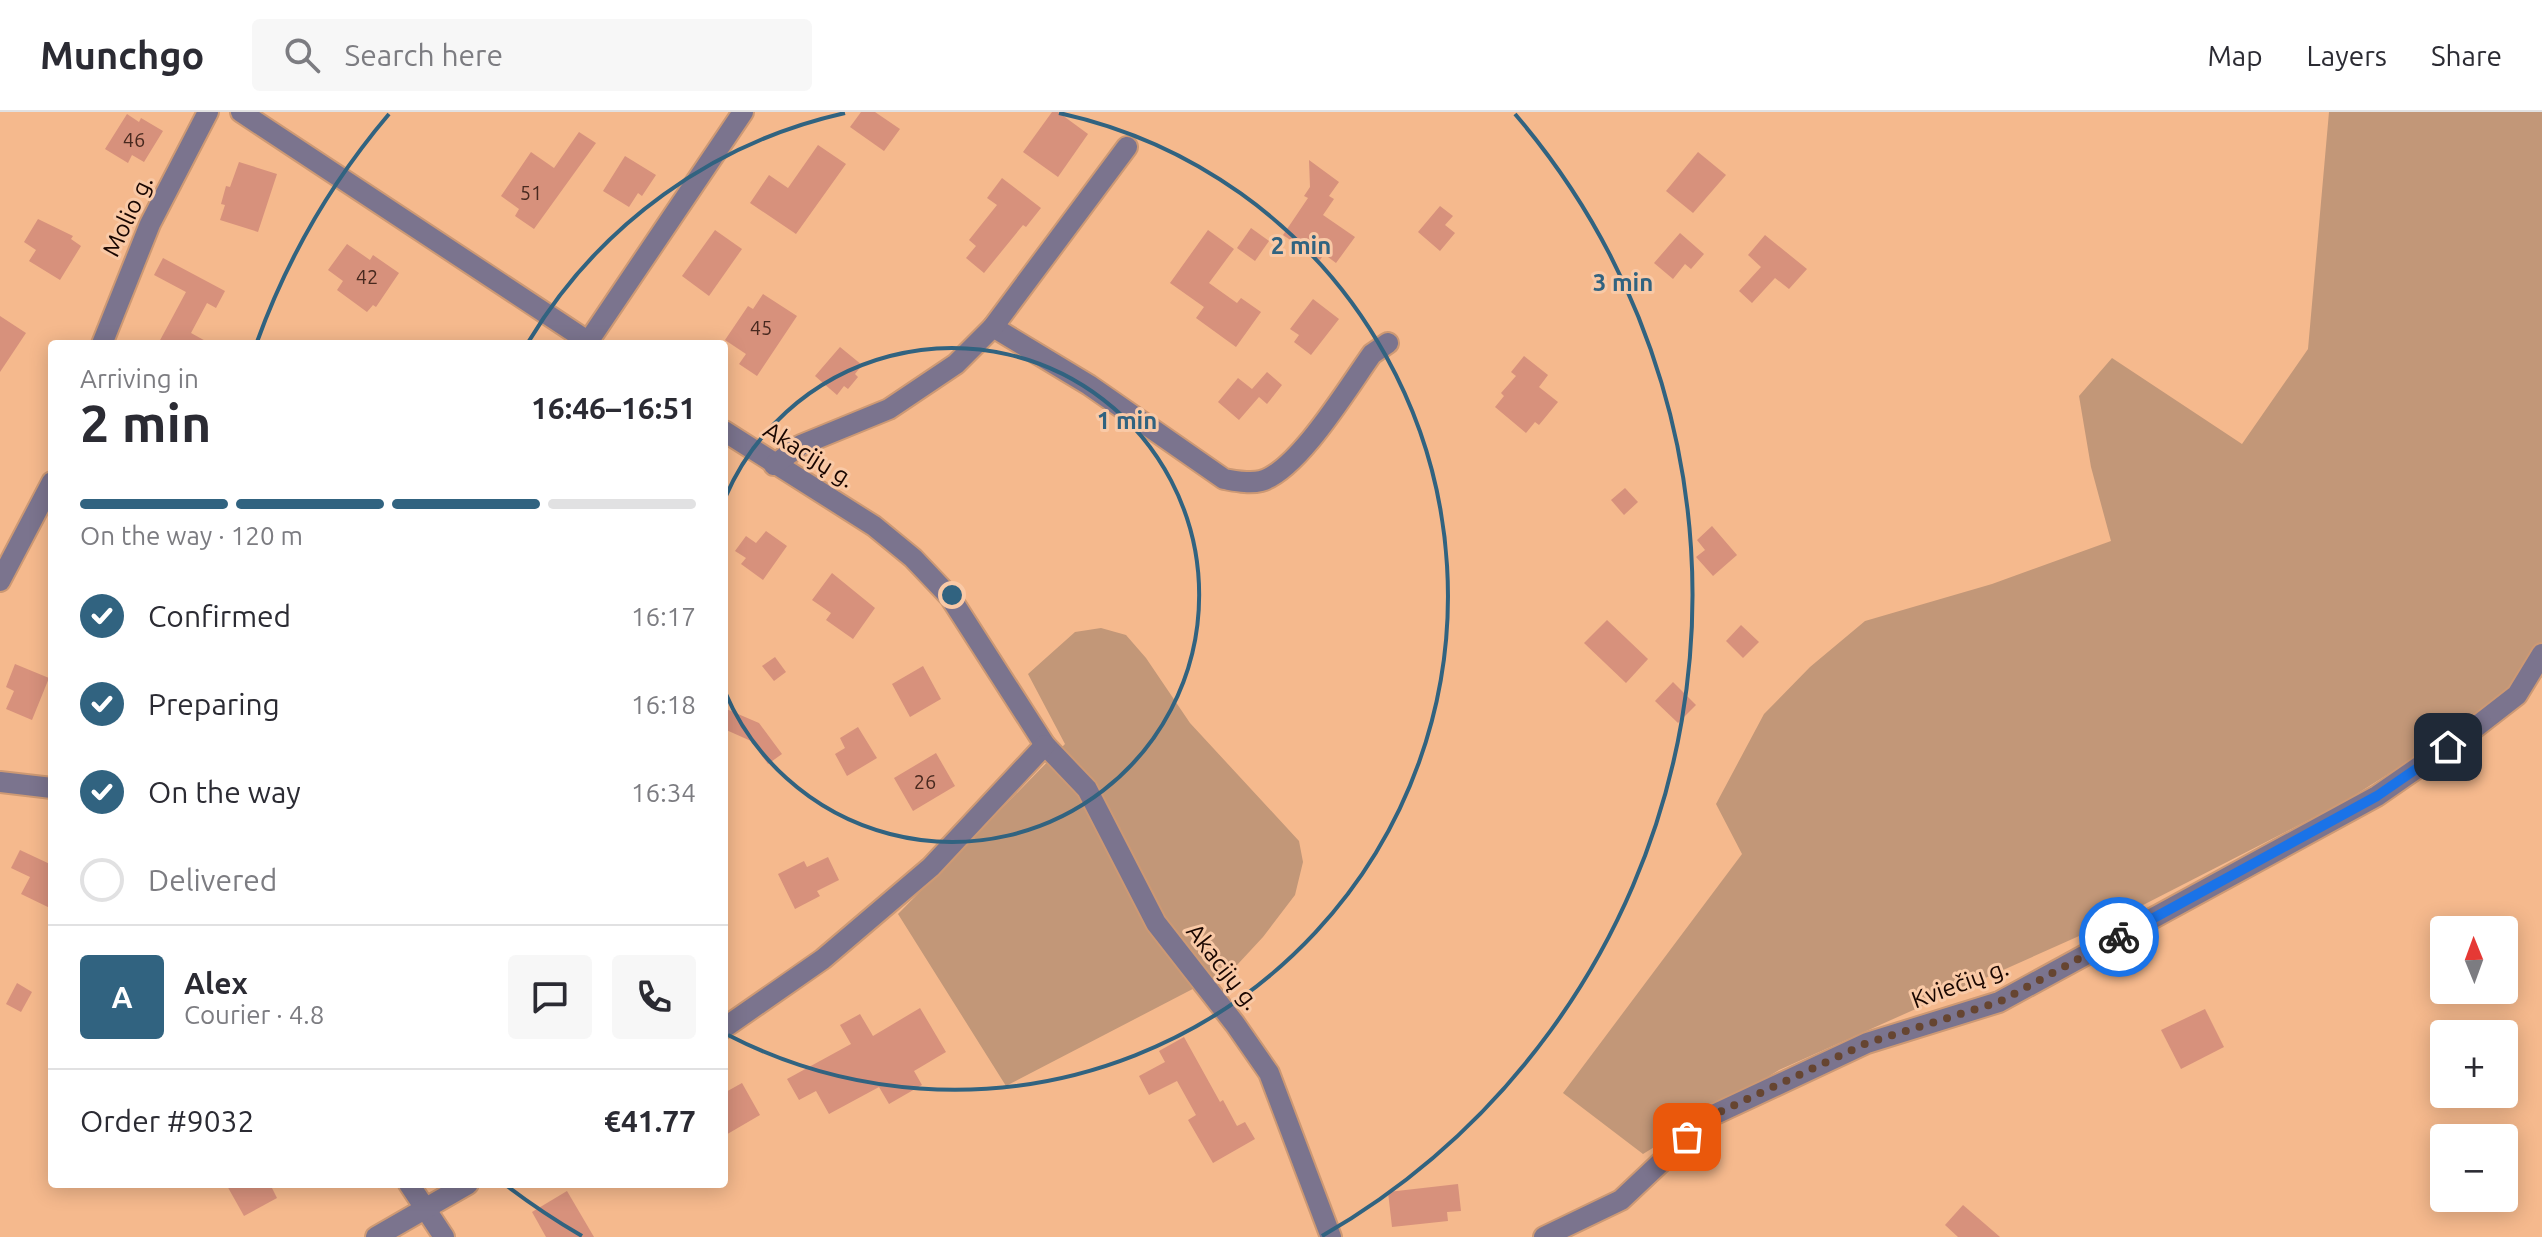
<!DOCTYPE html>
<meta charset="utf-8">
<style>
body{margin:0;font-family:Ubuntu,sans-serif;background:#f7f7f7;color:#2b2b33;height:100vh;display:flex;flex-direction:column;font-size:30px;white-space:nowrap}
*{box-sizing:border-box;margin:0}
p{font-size:26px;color:#7c7c81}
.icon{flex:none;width:44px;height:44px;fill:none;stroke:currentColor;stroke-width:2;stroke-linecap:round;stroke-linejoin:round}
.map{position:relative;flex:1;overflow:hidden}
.side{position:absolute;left:48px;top:228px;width:680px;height:848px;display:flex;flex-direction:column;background:#fff;border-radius:8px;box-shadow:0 4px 20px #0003}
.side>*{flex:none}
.needle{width:52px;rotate:359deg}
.tools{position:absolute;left:2430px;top:804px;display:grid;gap:16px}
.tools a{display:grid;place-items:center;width:88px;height:88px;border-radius:8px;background:#fff;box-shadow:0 4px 20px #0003;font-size:40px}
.pin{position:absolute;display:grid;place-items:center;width:68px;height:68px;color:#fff;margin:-34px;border-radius:16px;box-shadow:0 4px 12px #0006}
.courier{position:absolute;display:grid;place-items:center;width:80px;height:80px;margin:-40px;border:6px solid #1a73e8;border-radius:50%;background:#fff;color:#222;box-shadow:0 2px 10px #0007}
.summary em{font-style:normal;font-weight:700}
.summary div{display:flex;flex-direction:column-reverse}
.summary{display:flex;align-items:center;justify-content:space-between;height:136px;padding:0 32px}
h1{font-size:52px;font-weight:700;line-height:60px}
.bar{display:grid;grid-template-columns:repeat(4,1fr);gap:12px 8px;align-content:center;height:96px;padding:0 32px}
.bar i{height:10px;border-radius:6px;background:#e1e1e2}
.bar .active{background:#316380}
.bar p{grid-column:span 4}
.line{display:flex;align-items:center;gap:20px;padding:0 32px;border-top:2px solid #e1e1e2}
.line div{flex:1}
.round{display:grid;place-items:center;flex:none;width:84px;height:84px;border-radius:8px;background:#f7f7f7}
ol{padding:0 32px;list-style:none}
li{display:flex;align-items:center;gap:24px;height:88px}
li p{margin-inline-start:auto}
li .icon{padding:8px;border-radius:50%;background:#316380;color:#fff;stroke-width:4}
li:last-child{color:#7c7c81}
li i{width:44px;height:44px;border:4px solid #e1e1e2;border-radius:50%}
header{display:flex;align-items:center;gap:48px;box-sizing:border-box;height:112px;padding:0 40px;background:#fff;border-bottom:2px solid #e1e1e2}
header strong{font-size:38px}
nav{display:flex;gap:44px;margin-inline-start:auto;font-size:28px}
.search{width:560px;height:72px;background:#f7f7f7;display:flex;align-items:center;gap:20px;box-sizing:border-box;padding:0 28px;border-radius:8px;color:#7c7c81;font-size:30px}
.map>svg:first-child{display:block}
.green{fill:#c29778}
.building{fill:#d7917c}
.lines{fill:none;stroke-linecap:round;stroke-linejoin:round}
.street-casing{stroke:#cd9974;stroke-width:24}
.street{stroke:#7b748e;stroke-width:20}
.done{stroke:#664531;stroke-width:8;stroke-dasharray:0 14.4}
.route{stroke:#1a73e8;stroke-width:10}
.ring{fill:none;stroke:#316380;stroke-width:4}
.labels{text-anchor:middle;stroke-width:6;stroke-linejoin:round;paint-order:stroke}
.number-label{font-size:20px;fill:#48291f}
.street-label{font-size:24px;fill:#190600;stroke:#f9c9a6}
.centre{fill:#316380;stroke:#f9c9a6;stroke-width:4}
.ring-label{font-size:24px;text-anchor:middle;font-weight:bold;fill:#316380;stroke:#f9c9a6;stroke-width:6;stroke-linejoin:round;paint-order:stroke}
</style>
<header>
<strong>Munchgo</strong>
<div class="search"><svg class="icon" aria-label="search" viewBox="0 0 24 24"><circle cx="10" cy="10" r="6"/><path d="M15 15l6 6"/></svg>Search here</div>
<nav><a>Map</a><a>Layers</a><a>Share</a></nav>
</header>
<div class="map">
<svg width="2542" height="1125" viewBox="0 0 2542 1125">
<rect width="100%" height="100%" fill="#f5b98d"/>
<g class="green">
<polygon points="2329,0 2542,0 2542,565 2344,690 2106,812 1779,958 1643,1042 1563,981 1742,742 1716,692 1764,602 1810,555 1865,509 1992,472 2111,429 2091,355 2079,284 2112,246 2242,332 2308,237"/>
<polygon points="1101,516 1126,523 1146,546 1190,611 1299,729 1303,750 1295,783 1263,825 1225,866 1210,868 1006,974 898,802 1065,632 1028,562 1075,520"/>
</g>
<g class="building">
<polygon points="861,0 875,0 900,17 884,39 850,15"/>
<polygon points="1052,0 1058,0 1088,22 1058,65 1023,40"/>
<polygon points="127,2 139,10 141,6 163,19 144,50 132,43 128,51 105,37"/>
<polygon points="579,20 596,31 534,117 515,104 519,97 501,84 531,40 554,56"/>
<polygon points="818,33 846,52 796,122 750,91 769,63 788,76"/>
<polygon points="1698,40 1726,63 1693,101 1666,79"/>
<polygon points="625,44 656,63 642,84 638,81 629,95 603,79"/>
<polygon points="1309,48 1339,70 1329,84 1334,87 1323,103 1355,125 1336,151 1324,142 1320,148 1283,123 1308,86 1304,84 1310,75"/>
<polygon points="239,50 277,62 258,120 220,108 225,93 221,92 226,74 230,75"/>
<polygon points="1002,66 1041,96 1026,115 1023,113 984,161 966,146 976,134 969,128 997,93 987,86"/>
<polygon points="1440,94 1453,104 1445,113 1455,121 1440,139 1418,120"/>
<polygon points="38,107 73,124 71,127 81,134 60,168 29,149 36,138 24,130"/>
<polygon points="1251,116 1269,129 1255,149 1237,136"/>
<polygon points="715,118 742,137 709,184 682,164"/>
<polygon points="1208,118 1234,137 1209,171 1237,191 1241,186 1261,200 1236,235 1196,206 1204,195 1170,171"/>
<polygon points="1680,121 1704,142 1691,157 1685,152 1673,167 1654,151"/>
<polygon points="1765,123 1807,157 1789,177 1775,166 1752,191 1739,179 1761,155 1748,143"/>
<polygon points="347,132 370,148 373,143 399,161 376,195 373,193 367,200 337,178 343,169 328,158"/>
<polygon points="163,146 225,179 216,196 207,191 191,221 211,232 158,232 186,180 154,163"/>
<polygon points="763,182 797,204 757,264 739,252 746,242 725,228 748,194 753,197"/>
<polygon points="1313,187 1339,207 1311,243 1294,230 1299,223 1290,217"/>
<polygon points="0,204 26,221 0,260"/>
<polygon points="840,235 862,253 855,262 858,265 848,277 844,274 837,283 815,264"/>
<polygon points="1524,244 1548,263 1539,275 1558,290 1539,313 1535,310 1526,321 1495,295 1504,284 1501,281 1516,264 1511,260"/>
<polygon points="1267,260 1282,273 1267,292 1259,285 1239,308 1218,290 1238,266 1252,277"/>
<polygon points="1625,376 1638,390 1624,403 1611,388"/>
<polygon points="1712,414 1737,443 1713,464 1696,445 1705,438 1697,428"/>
<polygon points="766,419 787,434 763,468 741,452 746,446 735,439 746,424 756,431"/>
<polygon points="832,461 875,496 853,527 826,508 831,501 812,488"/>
<polygon points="1607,508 1648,547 1626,571 1584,531"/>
<polygon points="1741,513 1759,530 1743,546 1726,529"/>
<polygon points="775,545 786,560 774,569 762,554"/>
<polygon points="15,552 49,566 32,608 6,597 14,579 6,575"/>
<polygon points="923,554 941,587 910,605 892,572"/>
<polygon points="1673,570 1696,593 1678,611 1655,589"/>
<polygon points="724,596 759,611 782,642 768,652 751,629 724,617"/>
<polygon points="858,615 877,646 847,664 835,642 845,636 840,626"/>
<polygon points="936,641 955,674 913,699 894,666"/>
<polygon points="20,738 52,753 52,797 21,782 30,765 11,756"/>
<polygon points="828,745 839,768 817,779 820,784 795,797 778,762 804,749 807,755"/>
<polygon points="17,871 32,880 21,900 6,892"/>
<polygon points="920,896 946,940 914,959 922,973 889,992 879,975 829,1002 816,979 799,988 787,967 851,932 840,913 860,902 873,924"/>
<polygon points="2205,897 2224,935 2181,957 2161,918"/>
<polygon points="1184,925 1220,990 1223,988 1237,1014 1245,1010 1255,1027 1213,1051 1188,1008 1196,1003 1177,969 1149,983 1139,964 1165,950 1159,939"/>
<polygon points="742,971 760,1003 724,1024 724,981"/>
<polygon points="226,1072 270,1072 277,1086 244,1104"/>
<polygon points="1458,1072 1461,1099 1447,1100 1448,1109 1392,1115 1388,1080"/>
<polygon points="567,1079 594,1125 546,1125 532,1100"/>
<polygon points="1963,1093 2000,1125 1958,1125 1945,1113"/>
</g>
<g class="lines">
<g class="street-casing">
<g id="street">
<polyline points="241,0 592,232"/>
<path d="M993,215L1089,273L1224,367C1236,369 1249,372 1261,369C1298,359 1349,274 1372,242L1388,231"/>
<polyline points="588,230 743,0"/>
<polyline points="102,232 150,112 208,0"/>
<polyline points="724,319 874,414 913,446 950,485 1045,633 1087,677 1156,811 1235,912 1269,961 1331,1125"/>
<polyline points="774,353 801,333 889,297 956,252 993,215 1127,35"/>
<polyline points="0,469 52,370"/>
<polyline points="0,670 52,676"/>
<polyline points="724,916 823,847 931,755 1045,633"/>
<polyline points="409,1072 444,1125"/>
<polyline points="376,1125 468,1072"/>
<polyline points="1544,1125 1621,1088 1709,1005 1867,931 1999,890 2377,684 2472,618 2517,583 2542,542"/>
</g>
</g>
<use href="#street" class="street"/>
</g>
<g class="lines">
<polyline class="done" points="1687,1025 1709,1005 1867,931 1999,890 2119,825"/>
<polyline class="route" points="2119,825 2377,684 2448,635"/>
</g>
<g class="ring">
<path d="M725 386A247 247 0 1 1 725 580"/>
<path d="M529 229A494 494 0 0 1 845 1M1059 1A494 494 0 1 1 728 923"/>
<path d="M582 1124A740 740 0 0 1 507 1074M257 230A740 740 0 0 1 389 2M1515 2A740 740 0 0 1 1322 1124"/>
</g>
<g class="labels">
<g class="number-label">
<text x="134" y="35">46</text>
<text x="531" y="88">51</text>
<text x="367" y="172">42</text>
<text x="761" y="223">45</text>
<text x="925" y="677">26</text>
</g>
<g class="street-label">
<text transform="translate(128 104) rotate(-65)" y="8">Molio g.</text>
<text transform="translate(809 343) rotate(32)" y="8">Akacijų g.</text>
<text transform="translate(1223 855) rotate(52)" y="8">Akacijų g.</text>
<text transform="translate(1960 872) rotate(-20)" y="8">Kviečių g.</text>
</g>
</g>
<circle cx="952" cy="483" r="12" class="centre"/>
<g class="ring-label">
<text x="1301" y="142">2 min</text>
<text x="1623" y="179">3 min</text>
<text x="1127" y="317">1 min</text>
</g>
</svg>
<div class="tools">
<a><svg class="needle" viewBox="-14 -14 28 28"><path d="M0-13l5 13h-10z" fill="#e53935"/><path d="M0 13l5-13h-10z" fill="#7c7c81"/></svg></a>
<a>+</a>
<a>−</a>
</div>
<div class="pin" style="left:1687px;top:1025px;background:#ea580c"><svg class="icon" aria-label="bag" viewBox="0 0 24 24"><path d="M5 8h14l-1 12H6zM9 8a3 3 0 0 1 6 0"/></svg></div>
<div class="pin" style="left:2448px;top:635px;background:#1f2937"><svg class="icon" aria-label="home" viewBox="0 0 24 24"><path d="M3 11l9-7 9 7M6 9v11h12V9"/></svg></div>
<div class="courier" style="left:2119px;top:825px"><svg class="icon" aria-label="bike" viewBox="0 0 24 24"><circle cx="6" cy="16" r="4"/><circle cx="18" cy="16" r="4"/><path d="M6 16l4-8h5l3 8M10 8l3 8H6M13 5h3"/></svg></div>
<section class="side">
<div class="summary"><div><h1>2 min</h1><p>Arriving in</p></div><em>16:46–16:51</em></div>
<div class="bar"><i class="active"></i><i class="active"></i><i class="active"></i><i></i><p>On the way · 120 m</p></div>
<ol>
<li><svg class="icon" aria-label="check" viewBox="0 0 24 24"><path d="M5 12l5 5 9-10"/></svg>Confirmed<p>16:17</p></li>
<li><svg class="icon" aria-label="check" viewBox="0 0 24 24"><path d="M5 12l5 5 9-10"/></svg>Preparing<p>16:18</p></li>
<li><svg class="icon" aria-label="check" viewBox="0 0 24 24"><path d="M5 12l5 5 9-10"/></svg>On the way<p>16:34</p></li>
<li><i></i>Delivered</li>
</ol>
<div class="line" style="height:144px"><b class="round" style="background:#316380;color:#fff">A</b><div><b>Alex</b><p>Courier · 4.8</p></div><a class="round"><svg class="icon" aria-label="chat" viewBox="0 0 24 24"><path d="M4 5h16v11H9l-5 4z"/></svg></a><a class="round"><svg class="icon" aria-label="phone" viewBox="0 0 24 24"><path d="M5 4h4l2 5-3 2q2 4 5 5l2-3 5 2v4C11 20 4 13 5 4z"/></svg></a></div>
<div class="line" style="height:104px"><div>Order #9032</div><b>€41.77</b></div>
</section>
</div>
